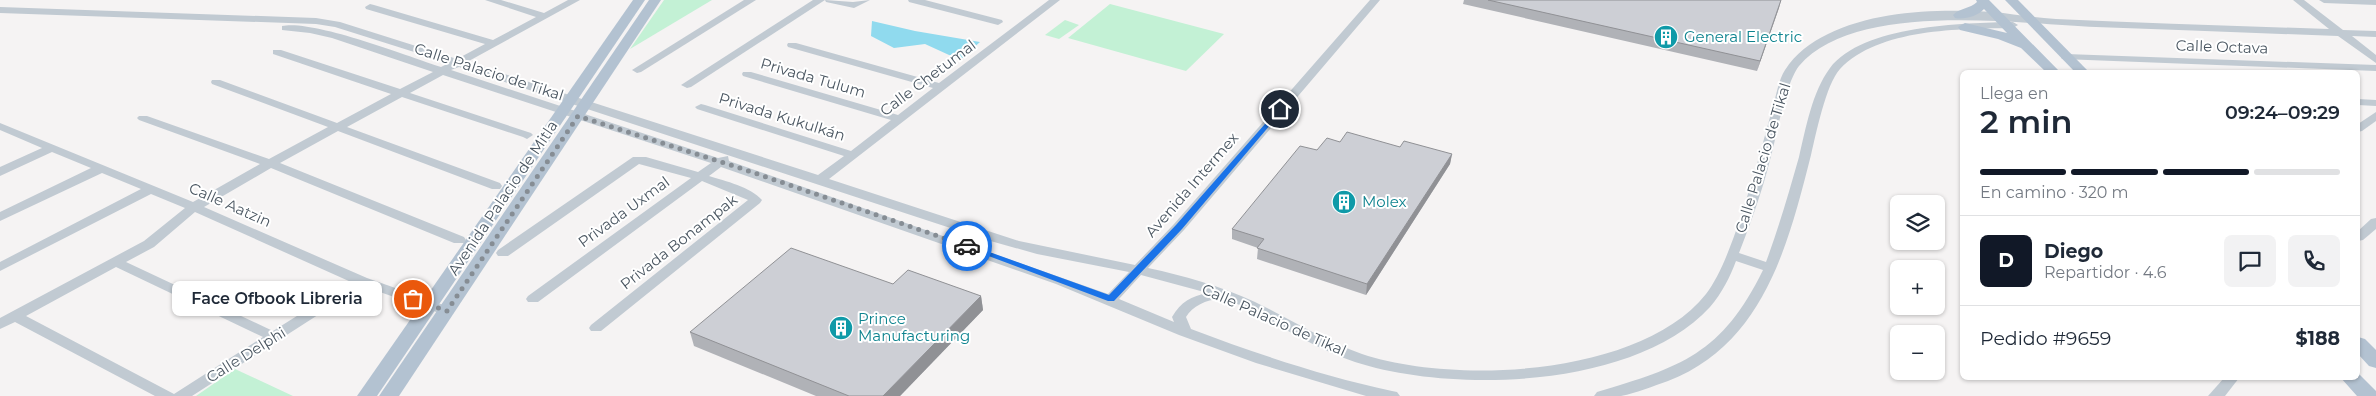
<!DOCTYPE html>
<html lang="es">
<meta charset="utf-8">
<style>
body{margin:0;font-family:Montserrat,sans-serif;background:#f2f2f3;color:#1f2937;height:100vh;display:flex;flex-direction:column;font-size:19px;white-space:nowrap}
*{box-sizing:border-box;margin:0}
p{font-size:16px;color:#747a83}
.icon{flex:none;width:28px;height:28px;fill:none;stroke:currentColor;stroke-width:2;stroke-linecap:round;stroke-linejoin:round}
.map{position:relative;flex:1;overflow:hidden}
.side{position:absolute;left:1960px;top:70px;width:400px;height:310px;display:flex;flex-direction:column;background:#fff;border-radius:8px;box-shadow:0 1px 4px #0004}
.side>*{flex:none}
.tools{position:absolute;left:1890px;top:195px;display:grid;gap:10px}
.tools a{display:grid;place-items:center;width:55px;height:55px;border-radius:8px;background:#fff;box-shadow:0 1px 4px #0004;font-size:25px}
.pin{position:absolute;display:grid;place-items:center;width:42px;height:42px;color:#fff;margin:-21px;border:2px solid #fff;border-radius:50%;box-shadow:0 1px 5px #0007}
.courier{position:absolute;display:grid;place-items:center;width:50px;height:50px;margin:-25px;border:4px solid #1a73e8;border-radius:50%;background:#fff;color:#222;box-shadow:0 1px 6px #0007}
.bubble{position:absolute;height:35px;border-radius:8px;background:#fff;box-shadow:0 1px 4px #0004;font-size:16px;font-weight:600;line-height:35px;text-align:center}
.summary em{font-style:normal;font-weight:600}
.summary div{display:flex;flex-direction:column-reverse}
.summary{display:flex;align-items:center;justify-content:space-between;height:85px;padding:0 20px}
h1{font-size:32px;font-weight:600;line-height:38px}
.bar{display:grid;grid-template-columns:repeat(4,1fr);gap:8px 5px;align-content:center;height:60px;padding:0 20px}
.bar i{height:6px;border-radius:4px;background:#e0e1e3}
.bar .on{background:#111827}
.bar p{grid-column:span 4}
.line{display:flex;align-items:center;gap:12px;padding:0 20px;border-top:1px solid #e0e1e3}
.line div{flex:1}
.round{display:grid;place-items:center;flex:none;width:52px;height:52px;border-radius:8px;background:#f2f2f3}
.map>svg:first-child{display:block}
.green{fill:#c3f1d5}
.water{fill:#90daee}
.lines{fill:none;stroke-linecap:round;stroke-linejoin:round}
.minor{fill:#c1cad2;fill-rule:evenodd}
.major{fill:#b3c2d1;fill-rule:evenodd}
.wall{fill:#b0b2b7}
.shaded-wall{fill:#909195}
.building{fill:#cdcfd5;stroke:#909195}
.route{fill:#1a73e8}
.done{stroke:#868d94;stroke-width:5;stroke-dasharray:0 9}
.labels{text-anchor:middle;stroke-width:4;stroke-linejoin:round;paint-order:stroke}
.culture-label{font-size:15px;fill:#0d838f;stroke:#fff;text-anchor:start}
.street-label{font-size:15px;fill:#4a5661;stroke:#fff}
</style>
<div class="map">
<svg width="2376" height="396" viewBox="0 0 2376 396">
<rect width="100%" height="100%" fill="#f5f3f3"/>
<g class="green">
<polygon points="664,0 712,0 630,49"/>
<polygon points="1110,4 1224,34 1186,71 1068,38"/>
<polygon points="1065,20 1079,25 1059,39 1045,35"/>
<polygon points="235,369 293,396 196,396"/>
</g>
<polygon class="water" points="872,21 915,31 980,42 960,60 925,44 894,48 871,36"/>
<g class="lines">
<g class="minor">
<path d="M485,0H501L544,13L568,0H580L467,62L818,175L844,156L697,109L695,107L701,104L705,105L851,151L891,120L743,76L742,74L743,72H751L898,115L933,88L788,47L787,45L788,43H796L939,83L1049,0H1060L829,179L1019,241L1135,265L1174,224L1370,0H1380L1184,230L1148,268C1185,276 1220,286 1255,302C1290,319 1325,341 1362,354C1455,385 1641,376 1706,294C1725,270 1742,214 1751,184C1759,159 1765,134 1772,110C1776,97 1778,81 1785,70C1795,54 1811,42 1828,34C1877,10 1940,9 1993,12C2014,14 2035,18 2056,19C2147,23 2238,26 2329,29L2293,0H2304L2343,30L2376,31V37L2352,36L2376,55V63L2338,36C2257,33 2177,30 2096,27C2016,24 1856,0 1799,66C1785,84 1777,136 1770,160C1762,192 1751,222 1739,253L1766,262C1779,227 1789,192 1799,157C1806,128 1812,92 1830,68C1863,25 1963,23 2013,22L2018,25L2013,28C1960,29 1879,28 1840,69C1826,84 1816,134 1811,155C1788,245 1764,344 1668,381C1653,386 1637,393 1621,396C1613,396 1603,396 1594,396L1597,392C1681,367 1722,354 1763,270L1736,261C1730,277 1722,293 1710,307C1636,388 1454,394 1355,362C1322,351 1291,332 1260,316C1249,311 1237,302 1225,300C1212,297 1193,305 1186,317L1191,329C1257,354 1323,376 1392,391L1397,392L1400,396H1366L1256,363L1179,335L1056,284L721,167L709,176C725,181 751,187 762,200L760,203L601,331H591L589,328L591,325L748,200L702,181L538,302H528L526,299L528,296L691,178L639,164L508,256H498L496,253L498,250L633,157H646L698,172L711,163L443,75L410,93L531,133L533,135L527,139L523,137L402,97L347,127L500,183L502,186L500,189H492L338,131L280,163L464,237L466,240L464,243H454L271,168L204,207L367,278L452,308L454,311L452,314H442L363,286L192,396H155L15,322L0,329V318L144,241L185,208L151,194L0,271V262L141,189L102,173L0,221V212L91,168L52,152L0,176V167L42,148L0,130V123L193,202L260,164L139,120L137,118L139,116H147L269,159L328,127L212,84L211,82L212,80H220L337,123L391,94L273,54V50H281L400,89L433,72L332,38L310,33L282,30V26C312,19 408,56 441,67L449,63L335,27L316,24L0,13V7L316,18L340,22L457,59L485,44L366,9L365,7L370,4L374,5L493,40L536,17ZM459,67L987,240L1037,254L1129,272L1108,294L729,161L728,156L718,158L451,70ZM195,212L351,282L273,331L126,262L154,247ZM116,267L263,337L174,394L26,316ZM1141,275L1208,293C1191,296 1181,302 1172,317L1174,322L1119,299Z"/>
<polygon points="744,0 756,0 641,72 637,73 632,70"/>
<polygon points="813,0 825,0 691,87 687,88 681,85"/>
<polygon points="825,0 853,2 870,0 854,8 826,2"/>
<polygon points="908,0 925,0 1002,20 1003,22 998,25 909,2"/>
<polygon points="2319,0 2376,0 2376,5 2324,3"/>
<polygon points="2066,54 2376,65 2376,71 2062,59 2061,57"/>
<polygon points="2358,99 2376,100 2376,106 2358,105"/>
<polygon points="2376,112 2376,121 2362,131 2358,132 2358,124"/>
<polygon points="2376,218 2376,229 2363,240 2358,241 2358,231 2371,219"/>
<polygon points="2224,378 2239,378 2225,396 2208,396"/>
</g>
<g class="major">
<polygon points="633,0 645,0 377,396 357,396"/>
<polygon points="649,0 661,0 399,396 379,396"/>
<path d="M1976,0H1989L2060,72H2046L2021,48L1998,39L1960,30L1958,27L1965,23L2007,33L1984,9C1978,16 1964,20 1955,18L1953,15C1959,8 1970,9 1977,2Z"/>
<polygon points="2005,0 2018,0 2089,72 2075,72"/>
<polygon points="2358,337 2365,339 2376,350 2376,368 2369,366 2358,354"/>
<polygon points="2358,373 2376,391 2376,396 2357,396 2341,378 2358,378"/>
</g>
</g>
<g class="wall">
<polygon points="1464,0 1781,0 1757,71 1463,4"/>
<polygon points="1340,142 1400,147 1452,154 1450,164 1366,295 1257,259 1258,248 1232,239 1232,229 1317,150"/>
<polygon points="893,284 981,296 983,310 900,396 816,396 694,346 690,332"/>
</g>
<g class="shaded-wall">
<polygon points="1781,0 1779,8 1757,71 1760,61"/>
<polygon points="1452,154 1450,164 1366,295 1367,284"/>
<polygon points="981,296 983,310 900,396 883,396"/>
</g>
<g class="building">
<polygon points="1488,0 1781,0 1760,61"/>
<polygon points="1347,132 1400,147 1404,141 1452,154 1367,284 1257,248 1264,239 1232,229 1300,146 1317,150 1327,138 1340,142"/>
<polygon points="791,248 893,284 908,270 981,296 883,396 849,396 690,332"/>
</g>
<polygon class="route" points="1280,107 1283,109 1282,111 1182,229 1114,301 1108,301 962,246 970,245 1109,295 1176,225"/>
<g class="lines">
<polyline class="done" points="413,299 447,311 578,116 737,167 967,246"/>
</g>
<defs>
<g id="building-disc" transform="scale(1.25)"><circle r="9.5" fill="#0f9aa8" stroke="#fff"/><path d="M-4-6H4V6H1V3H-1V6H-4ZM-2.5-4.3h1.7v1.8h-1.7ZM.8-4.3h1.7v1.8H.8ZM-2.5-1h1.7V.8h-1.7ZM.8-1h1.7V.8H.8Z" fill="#fff"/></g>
</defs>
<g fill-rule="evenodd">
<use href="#building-disc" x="1666" y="37"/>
<use href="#building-disc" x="1344" y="202"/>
<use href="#building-disc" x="841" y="328"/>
</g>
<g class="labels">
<g class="culture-label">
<text x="1684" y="42">General Electric</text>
<text x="1362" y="207">Molex</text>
<text x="858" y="324">Prince<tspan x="858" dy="17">Manufacturing</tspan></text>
</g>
<g class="street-label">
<text transform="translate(2222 47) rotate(2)" y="5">Calle Octava</text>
<text transform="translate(489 72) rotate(18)" y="5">Calle Palacio de Tikal</text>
<text transform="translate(813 78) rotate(16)" y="5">Privada Tulum</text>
<text transform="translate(928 78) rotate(-37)" y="5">Calle Chetumal</text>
<text transform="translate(782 117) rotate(17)" y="5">Privada Kukulkán</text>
<text transform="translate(1763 158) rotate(-73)" y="5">Calle Palacio de Tikal</text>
<text transform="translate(1192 185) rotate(-49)" y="5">Avenida Intermex</text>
<text transform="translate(503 198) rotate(-56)" y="5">Avenida Palacio de Mitla</text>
<text transform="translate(230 205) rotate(24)" y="5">Calle Aatzin</text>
<text transform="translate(624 212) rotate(-36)" y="5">Privada Uxmal</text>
<text transform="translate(679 242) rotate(-38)" y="5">Privada Bonampak</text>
<text transform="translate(1274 320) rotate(24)" y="5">Calle Palacio de Tikal</text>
<text transform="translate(246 355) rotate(-32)" y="5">Calle Delphi</text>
</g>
</g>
</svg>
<div class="tools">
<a><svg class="icon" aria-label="layers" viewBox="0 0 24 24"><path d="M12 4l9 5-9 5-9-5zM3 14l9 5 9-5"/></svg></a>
<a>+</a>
<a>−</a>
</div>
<div class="pin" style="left:413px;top:299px;background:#ea580c"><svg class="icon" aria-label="bag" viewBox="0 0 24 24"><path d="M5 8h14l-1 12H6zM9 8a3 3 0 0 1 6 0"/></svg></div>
<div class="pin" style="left:1280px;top:109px;background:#1f2937"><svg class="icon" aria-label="home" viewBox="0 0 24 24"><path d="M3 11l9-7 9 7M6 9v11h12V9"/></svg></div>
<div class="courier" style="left:967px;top:246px"><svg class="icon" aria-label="car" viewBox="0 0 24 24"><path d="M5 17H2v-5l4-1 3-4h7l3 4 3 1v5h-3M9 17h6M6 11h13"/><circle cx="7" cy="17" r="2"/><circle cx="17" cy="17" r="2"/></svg></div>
<div class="bubble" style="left:172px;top:281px;width:210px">Face Ofbook Libreria</div>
<section class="side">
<div class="summary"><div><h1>2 min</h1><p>Llega en</p></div><em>09:24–09:29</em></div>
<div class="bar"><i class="on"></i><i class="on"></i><i class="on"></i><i></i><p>En camino · 320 m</p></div>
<div class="line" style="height:90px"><b class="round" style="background:#111827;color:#fff">D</b><div><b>Diego</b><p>Repartidor · 4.6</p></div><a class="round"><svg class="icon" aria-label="chat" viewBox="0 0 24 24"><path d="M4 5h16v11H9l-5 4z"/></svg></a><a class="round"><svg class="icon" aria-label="phone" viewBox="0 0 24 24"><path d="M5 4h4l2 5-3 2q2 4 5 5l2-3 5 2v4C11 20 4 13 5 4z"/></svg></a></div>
<div class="line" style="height:65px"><div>Pedido #9659</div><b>$188</b></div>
</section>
</div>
